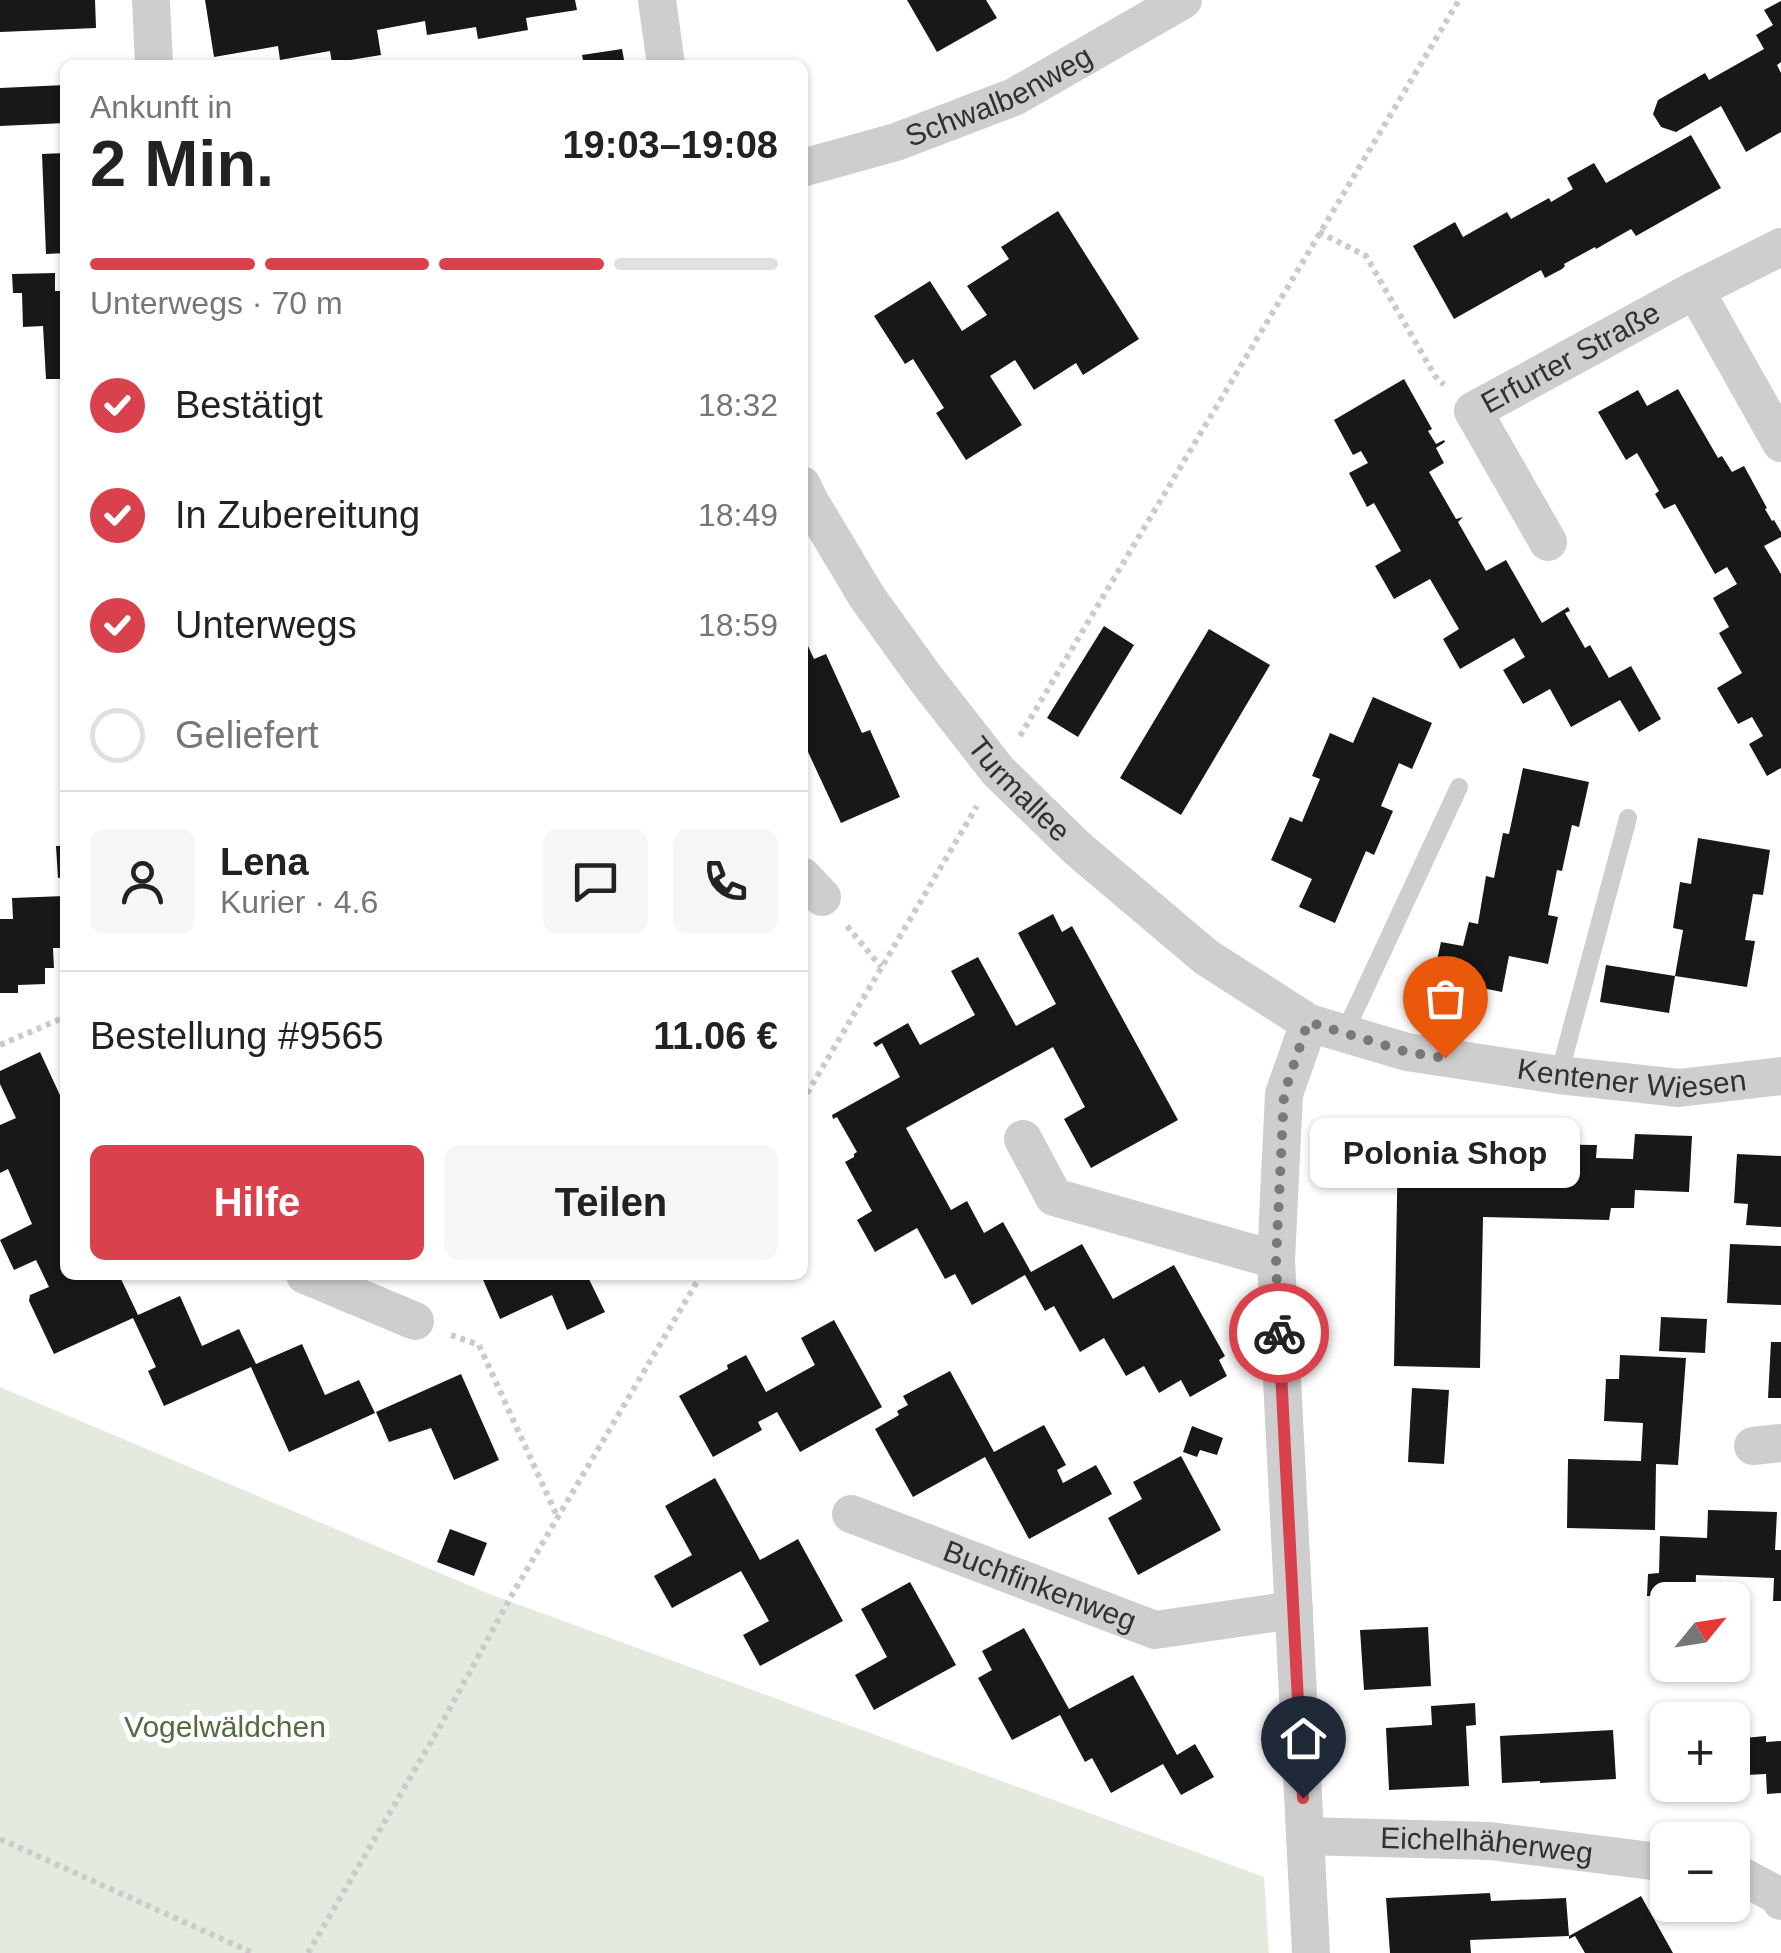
<!DOCTYPE html>
<html lang="de">
<meta charset="utf-8">
<style>
body{margin:0;font-family:Helvetica,sans-serif;background:#f6f6f6;color:#222;height:100vh;display:flex;flex-direction:column;font-size:38px;white-space:nowrap}
*{box-sizing:border-box;margin:0}
p{font-size:32px;color:#767676}
.icon{flex:none;width:55px;height:55px;fill:none;stroke:currentColor;stroke-width:2;stroke-linecap:round;stroke-linejoin:round}
.map{position:relative;flex:1;overflow:hidden}
.drawer{position:absolute;left:60px;top:60px;width:748px;height:1220px;display:flex;flex-direction:column;background:#fff;border-radius:15px;box-shadow:0 2px 8px #0004}
.drawer>*{flex:none}
.needle{width:65px;rotate:60deg}
.controls{position:absolute;left:1650px;top:1582px;display:grid;gap:20px}
.controls a{display:grid;place-items:center;width:100px;height:100px;border-radius:15px;background:#fff;box-shadow:0 2px 8px #0004;font-size:50px}
.pin{position:absolute;display:grid;place-items:center;width:85px;height:85px;color:#fff;margin:-102px -42px;border-radius:50% 50% 50% 0;rotate:-45deg;box-shadow:0 0 10px #0007}
.pin .icon{rotate:45deg}
.courier{position:absolute;display:grid;place-items:center;width:100px;height:100px;margin:-50px;border:8px solid #d9424c;border-radius:50%;background:#fff;color:#222;box-shadow:0 2px 12px #0007}
.bubble{position:absolute;height:70px;border-radius:15px;background:#fff;box-shadow:0 2px 8px #0004;font-size:32px;font-weight:800;line-height:70px;text-align:center}
.summary em{font-style:normal;font-weight:800}
.summary div{display:flex;flex-direction:column-reverse}
.summary{display:flex;align-items:center;justify-content:space-between;height:170px;padding:0 30px}
h1{font-size:65px;font-weight:800;line-height:75px}
.bar{display:grid;grid-template-columns:repeat(4,1fr);gap:15px 10px;align-content:center;height:120px;padding:0 30px}
.bar i{height:12px;border-radius:8px;background:#e0e0e0}
.bar .on{background:#d9424c}
.bar p{grid-column:span 4}
.line{display:flex;align-items:center;gap:25px;padding:0 30px;border-top:2px solid #e0e0e0}
.line div{flex:1}
.round{display:grid;place-items:center;flex:none;width:105px;height:105px;border-radius:15px;background:#f6f6f6}
ol{padding:0 30px;list-style:none}
li{display:flex;align-items:center;gap:30px;height:110px}
li p{margin-inline-start:auto}
li .icon{padding:10px;border-radius:50%;background:#d9424c;color:#fff;stroke-width:4}
li:last-child{color:#767676}
li i{width:55px;height:55px;border:5px solid #e0e0e0;border-radius:50%}
.cta{display:flex;gap:20px;margin-top:auto;padding:20px 30px}
.cta a{flex:1;height:115px;border-radius:15px;background:#d9424c;color:#fff;font-size:40px;font-weight:800;line-height:115px;text-align:center}
.cta a+a{background:#f6f6f6;color:#222}
.map>svg:first-child{display:block}
.green{fill:#e4eade}
.building{fill:#181818}
.lines{fill:none;stroke-linecap:round;stroke-linejoin:round}
.path{stroke:#cbcbcb;stroke-width:6;stroke-dasharray:5 5;stroke-linecap:butt}
.service{stroke:#cecece;stroke-width:18}
.minor{stroke:#cecece;stroke-width:38}
.done{stroke:#797979;stroke-width:10;stroke-dasharray:0 18}
.route{stroke:#d9424c;stroke-width:12}
.labels{text-anchor:middle;stroke-width:10;stroke-linejoin:round;paint-order:stroke}
.street-label{font-size:30px;fill:#313131;stroke:#fff}
.park-label{font-size:30px;fill:#546a41;stroke:#fff}
</style>
<div class="map">
<svg width="1781" height="1953" viewBox="0 0 1781 1953">
<rect width="100%" height="100%" fill="#fff"/>
<polygon class="green" points="0,1387 487,1593 1264,1877 1269,1953 0,1953"/>
<g class="building">
<polygon points="0,0 95,0 96,28 0,32"/>
<polygon points="205,0 575,0 577,10 526,18 528,30 478,39 476,27 427,35 425,21 377,30 381,55 332,63 330,51 280,60 278,46 214,57"/>
<polygon points="907,0 986,0 997,18 937,52"/>
<polygon points="1781,1 1781,62 1777,65 1781,73 1781,132 1746,152 1721,106 1676,132 1661,127 1653,114 1658,100 1705,73 1709,80 1764,49 1756,35 1773,25 1764,10"/>
<polygon points="622,49 625,65 584,65 582,55"/>
<polygon points="65,85 65,123 0,126 0,88"/>
<polygon points="1691,135 1721,188 1636,236 1631,229 1596,249 1595,247 1564,264 1565,266 1562,269 1545,278 1541,270 1454,319 1413,246 1455,222 1463,237 1507,212 1511,219 1549,198 1551,202 1573,189 1567,178 1594,163 1606,183"/>
<polygon points="65,153 65,253 46,254 42,154"/>
<polygon points="1058,211 1139,339 1083,375 1076,363 1034,390 1015,360 990,376 1022,425 966,460 936,413 944,408 913,359 905,364 874,316 930,281 962,331 987,315 967,286 1009,259 1001,247"/>
<polygon points="55,273 55,291 65,291 65,379 46,379 43,326 23,327 22,293 13,293 12,274"/>
<polygon points="1404,379 1432,429 1428,431 1436,444 1444,440 1445,442 1436,448 1444,463 1429,472 1456,519 1463,517 1458,522 1486,571 1506,560 1542,623 1568,607 1570,611 1565,613 1585,648 1590,645 1609,678 1631,666 1661,719 1639,732 1620,700 1571,727 1550,689 1523,704 1503,670 1525,657 1514,638 1460,669 1443,639 1459,629 1430,579 1394,599 1375,566 1401,551 1374,503 1367,507 1349,473 1368,463 1361,451 1353,455 1334,420"/>
<polygon points="1678,389 1718,458 1722,456 1732,472 1744,466 1767,508 1765,509 1772,521 1774,520 1781,532 1781,537 1764,546 1781,574 1781,768 1767,776 1749,744 1763,736 1752,717 1738,724 1717,688 1742,673 1719,633 1729,627 1713,598 1737,584 1727,567 1715,574 1675,504 1664,509 1655,494 1659,491 1637,453 1626,460 1598,412 1638,390 1647,406"/>
<polygon points="1104,626 1134,645 1078,737 1047,718"/>
<polygon points="1209,629 1270,665 1181,815 1120,778"/>
<polygon points="802,633 814,659 826,654 862,733 870,730 900,797 841,823 802,739"/>
<polygon points="1373,697 1432,723 1412,769 1399,763 1381,806 1393,811 1374,855 1366,851 1335,923 1299,907 1312,879 1271,860 1290,817 1302,822 1320,779 1312,776 1330,733 1353,743"/>
<polygon points="1523,768 1589,782 1579,827 1572,825 1562,871 1557,870 1548,915 1558,917 1548,964 1509,956 1502,992 1433,978 1441,942 1463,946 1469,922 1478,924 1486,876 1494,878 1503,833 1509,834"/>
<polygon points="1698,838 1770,850 1763,895 1753,894 1745,940 1755,941 1747,987 1675,976 1669,1013 1600,1002 1606,965 1675,976 1683,930 1673,928 1680,882 1691,884"/>
<polygon points="56,846 65,846 65,877 58,878"/>
<polygon points="65,896 65,924 61,924 61,948 53,948 54,968 45,968 45,984 18,985 18,993 0,993 0,919 13,919 12,898"/>
<polygon points="1053,914 1062,932 1072,926 1178,1120 1091,1168 1064,1119 1085,1107 1053,1047 906,1128 951,1210 967,1201 984,1233 1003,1222 1031,1272 1082,1244 1113,1299 1174,1265 1225,1356 1219,1360 1227,1376 1190,1397 1181,1380 1159,1393 1144,1366 1126,1376 1104,1338 1080,1352 1054,1306 1045,1311 1025,1275 972,1305 955,1274 945,1279 917,1228 875,1252 857,1220 872,1211 845,1162 854,1157 854,1154 857,1152 837,1117 833,1119 832,1115 900,1077 882,1043 876,1047 873,1043 908,1023 920,1045 975,1015 951,971 978,957 1016,1026 1056,1004 1018,933"/>
<polygon points="40,1052 65,1106 65,1144 61,1146 65,1156 65,1275 117,1275 119,1280 121,1279 138,1315 180,1296 202,1346 239,1329 256,1364 302,1344 325,1395 359,1380 375,1413 289,1452 251,1367 164,1406 148,1371 156,1367 133,1318 54,1354 29,1301 30,1295 49,1287 36,1260 14,1270 0,1240 32,1224 8,1169 0,1173 0,1125 16,1118 0,1084 0,1071"/>
<polygon points="1635,1134 1692,1136 1689,1192 1635,1190 1634,1208 1611,1208 1609,1220 1483,1217 1480,1368 1394,1366 1398,1142 1597,1145 1596,1158 1633,1159"/>
<polygon points="1737,1154 1781,1156 1781,1227 1746,1225 1748,1204 1734,1203"/>
<polygon points="1730,1244 1781,1246 1781,1305 1727,1303"/>
<polygon points="481,1275 587,1275 605,1312 567,1330 552,1295 500,1319"/>
<polygon points="1661,1317 1707,1319 1705,1353 1659,1351"/>
<polygon points="834,1320 882,1407 800,1452 777,1412 758,1422 762,1430 713,1457 679,1396 728,1369 727,1365 746,1355 766,1392 815,1365 801,1338"/>
<polygon points="1771,1342 1781,1342 1781,1398 1768,1398"/>
<polygon points="1620,1355 1686,1358 1678,1465 1656,1464 1655,1530 1567,1528 1568,1459 1641,1461 1643,1423 1604,1421 1606,1379 1619,1379"/>
<polygon points="950,1371 994,1452 1044,1425 1066,1465 1057,1470 1063,1483 1096,1465 1112,1494 1029,1539 985,1457 913,1497 875,1429 899,1415 897,1411 908,1405 903,1396"/>
<polygon points="461,1374 499,1460 454,1480 431,1428 389,1442 376,1412"/>
<polygon points="1412,1388 1449,1390 1444,1464 1408,1462"/>
<polygon points="1192,1426 1223,1438 1217,1455 1200,1450 1197,1457 1183,1452"/>
<polygon points="1181,1456 1221,1530 1138,1575 1108,1518 1142,1499 1133,1482"/>
<polygon points="715,1478 760,1560 798,1539 843,1621 760,1666 743,1635 769,1621 741,1571 672,1608 654,1576 692,1555 665,1506"/>
<polygon points="1708,1510 1777,1512 1775,1550 1781,1550 1781,1601 1773,1601 1774,1578 1696,1575 1695,1600 1676,1600 1676,1597 1647,1596 1648,1574 1659,1573 1660,1536 1707,1538"/>
<polygon points="450,1529 487,1543 474,1576 437,1562"/>
<polygon points="910,1582 956,1665 874,1710 855,1675 887,1657 861,1609"/>
<polygon points="1428,1627 1431,1686 1364,1690 1360,1630"/>
<polygon points="1024,1628 1069,1709 1133,1675 1177,1755 1195,1744 1214,1777 1181,1795 1163,1764 1111,1793 1092,1758 1085,1762 1060,1715 1012,1740 978,1678 992,1670 982,1651"/>
<polygon points="1475,1703 1476,1725 1466,1726 1469,1786 1389,1790 1386,1728 1432,1725 1431,1706"/>
<polygon points="1743,1716 1744,1738 1766,1736 1766,1742 1781,1741 1781,1793 1767,1794 1766,1774 1746,1775 1745,1756 1732,1757 1732,1720 1716,1720 1716,1717"/>
<polygon points="1613,1730 1616,1779 1540,1783 1540,1781 1502,1783 1500,1736"/>
<polygon points="1659,1734 1668,1734 1668,1785 1728,1785 1728,1788 1662,1792"/>
<polygon points="1490,1893 1491,1901 1566,1898 1569,1936 1641,1896 1673,1953 1585,1953 1575,1936 1569,1939 1569,1936 1470,1940 1471,1953 1390,1953 1386,1898"/>
</g>
<g class="lines">
<g class="path">
<polyline points="1319,232 1366,256 1435,376 1444,385"/>
<polyline points="1020,736 1459,0"/>
<polyline points="847,926 881,967"/>
<polyline points="0,1045 65,1017"/>
<polyline points="802,1102 977,806"/>
<polyline points="451,1335 479,1345 557,1516"/>
<polyline points="0,1839 253,1953"/>
<polyline points="308,1953 438,1730 513,1593 701,1275"/>
</g>
<g class="service">
<polyline points="1344,1034 1459,787"/>
<polyline points="1559,1075 1628,818"/>
</g>
<g class="minor">
<polyline points="151,0 154,65"/>
<polyline points="657,0 666,65"/>
<path id="s1" d="M802,168L896,142L1014,97L1183,0"/>
<polyline points="1695,290 1781,443"/>
<path id="s2" d="M802,485L809,500L867,597L926,679L998,771L1077,848L1206,957L1309,1023L1407,1052L1559,1075L1679,1088L1781,1076"/>
<path id="s3" d="M1548,542L1473,411L1695,290L1781,247"/>
<polyline points="802,876 822,897"/>
<polyline points="1309,1023 1284,1094 1276,1260 1311,1953"/>
<polyline points="1023,1139 1054,1197 1276,1260"/>
<polyline points="305,1275 415,1321"/>
<polyline points="1753,1446 1781,1443"/>
<path id="s4" d="M851,1514L1155,1630L1294,1610"/>
<path id="s5" d="M1305,1836L1490,1841L1668,1863"/>
<polyline points="1732,1871 1779,1896 1781,1901"/>
</g>
</g>
<g class="lines">
<polyline class="done" points="1279,1333 1276,1260 1284,1094 1308,1022 1407,1052 1445,1058"/>
<polyline class="route" points="1279,1333 1303,1798"/>
</g>
<g class="labels">
<g class="street-label">
<text dy="10" stroke="none"><textPath href="#s1" startOffset="210">Schwalbenweg</textPath></text>
<text dy="10" stroke="none"><textPath href="#s3" startOffset="262">Erfurter Straße</textPath></text>
<text dy="10" stroke="none"><textPath href="#s2" startOffset="375">Turmallee</textPath></text>
<text dy="10" stroke="none"><textPath href="#s2" startOffset="1078">Kentener Wiesen</textPath></text>
<text dy="10" stroke="none"><textPath href="#s4" startOffset="202">Buchfinkenweg</textPath></text>
<text dy="10" stroke="none"><textPath href="#s5" startOffset="182">Eichelhäherweg</textPath></text>
</g>
<g class="park-label">
<text x="225" y="1737">Vogelwäldchen</text>
</g>
</g>
</svg>
<div class="controls">
<a><svg class="needle" viewBox="-14 -14 28 28"><path d="M0-13l5 13h-10z" fill="#e53935"/><path d="M0 13l5-13h-10z" fill="#767676"/></svg></a>
<a>+</a>
<a>−</a>
</div>
<div class="pin" style="left:1445px;top:1058px;background:#ea580c"><svg class="icon" aria-label="bag" viewBox="0 0 24 24"><path d="M5 8h14l-1 12H6zM9 8a3 3 0 0 1 6 0"/></svg></div>
<div class="pin" style="left:1303px;top:1798px;background:#1f2937"><svg class="icon" aria-label="home" viewBox="0 0 24 24"><path d="M3 11l9-7 9 7M6 9v11h12V9"/></svg></div>
<div class="courier" style="left:1279px;top:1333px"><svg class="icon" aria-label="bike" viewBox="0 0 24 24"><circle cx="6" cy="16" r="4"/><circle cx="18" cy="16" r="4"/><path d="M6 16l4-8h5l3 8M10 8l3 8H6M13 5h3"/></svg></div>
<div class="bubble" style="left:1310px;top:1118px;width:270px">Polonia Shop</div>
<section class="drawer">
<div class="summary"><div><h1>2 Min.</h1><p>Ankunft in</p></div><em>19:03–19:08</em></div>
<div class="bar"><i class="on"></i><i class="on"></i><i class="on"></i><i></i><p>Unterwegs · 70 m</p></div>
<ol>
<li><svg class="icon" aria-label="check" viewBox="0 0 24 24"><path d="M5 12l5 5 9-10"/></svg>Bestätigt<p>18:32</p></li>
<li><svg class="icon" aria-label="check" viewBox="0 0 24 24"><path d="M5 12l5 5 9-10"/></svg>In Zubereitung<p>18:49</p></li>
<li><svg class="icon" aria-label="check" viewBox="0 0 24 24"><path d="M5 12l5 5 9-10"/></svg>Unterwegs<p>18:59</p></li>
<li><i></i>Geliefert</li>
</ol>
<div class="line" style="height:180px"><a class="round"><svg class="icon" aria-label="person" viewBox="0 0 24 24"><circle cx="12" cy="8" r="4"/><path d="M4 21q1-7 8-7t8 7"/></svg></a><div><b>Lena</b><p>Kurier · 4.6</p></div><a class="round"><svg class="icon" aria-label="chat" viewBox="0 0 24 24"><path d="M4 5h16v11H9l-5 4z"/></svg></a><a class="round"><svg class="icon" aria-label="phone" viewBox="0 0 24 24"><path d="M5 4h4l2 5-3 2q2 4 5 5l2-3 5 2v4C11 20 4 13 5 4z"/></svg></a></div>
<div class="line" style="height:130px"><div>Bestellung #9565</div><b>11.06 €</b></div>
<div class="cta"><a>Hilfe</a><a>Teilen</a></div>
</section>
</div>
